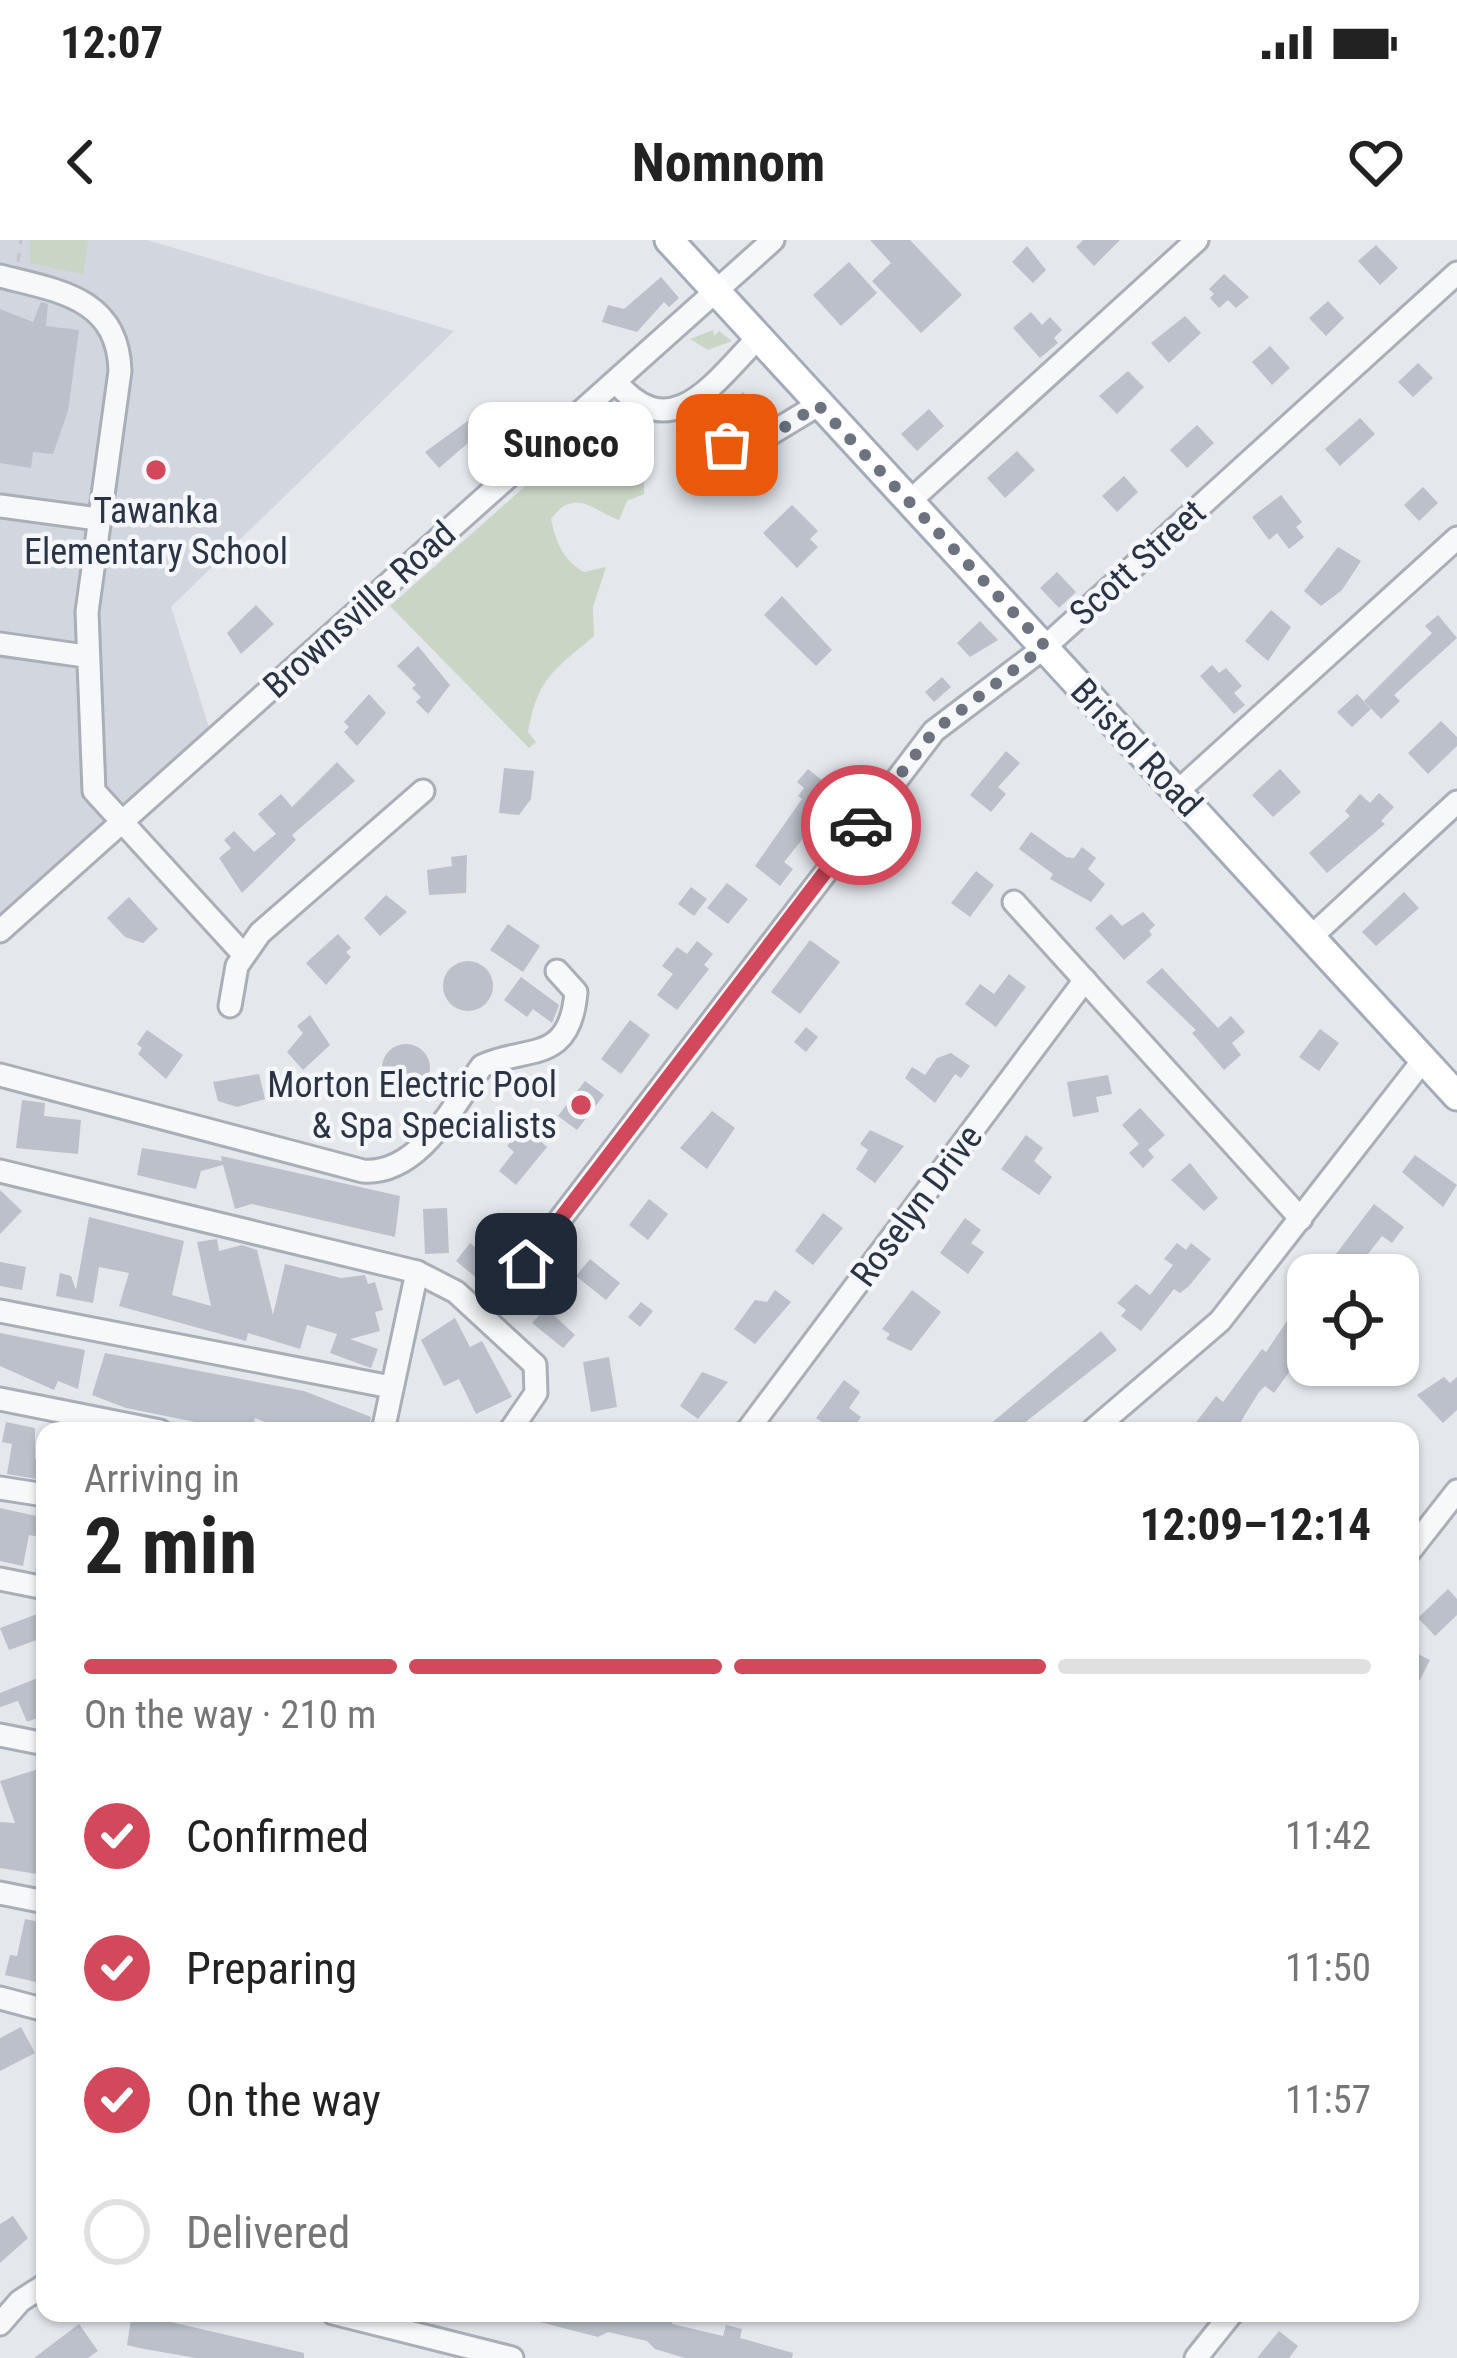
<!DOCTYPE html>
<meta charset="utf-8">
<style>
body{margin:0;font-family:"Roboto Condensed",sans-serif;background:#f6f6f6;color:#222;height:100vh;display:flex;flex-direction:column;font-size:45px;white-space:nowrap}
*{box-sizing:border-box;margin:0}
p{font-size:39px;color:#767676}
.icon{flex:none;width:66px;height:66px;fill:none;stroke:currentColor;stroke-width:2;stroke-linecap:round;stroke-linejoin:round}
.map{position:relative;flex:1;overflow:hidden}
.drawer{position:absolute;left:36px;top:1182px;width:1383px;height:900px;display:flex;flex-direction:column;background:#fff;border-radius:24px;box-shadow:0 3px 9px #0004}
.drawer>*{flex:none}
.fabs{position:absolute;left:1287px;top:1014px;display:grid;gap:24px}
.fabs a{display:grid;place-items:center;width:132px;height:132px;border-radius:24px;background:#fff;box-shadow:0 3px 9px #0004;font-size:60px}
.pin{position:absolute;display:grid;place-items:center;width:102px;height:102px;color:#fff;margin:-51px;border-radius:24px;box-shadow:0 6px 18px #0006}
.courier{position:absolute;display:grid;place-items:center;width:120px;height:120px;margin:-60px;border:9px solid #d1495b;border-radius:50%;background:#fff;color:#222;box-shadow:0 3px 15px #0007}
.bubble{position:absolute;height:84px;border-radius:24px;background:#fff;box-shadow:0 3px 9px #0004;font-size:39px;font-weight:700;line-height:84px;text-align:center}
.summary em{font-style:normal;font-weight:700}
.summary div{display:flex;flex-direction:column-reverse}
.summary{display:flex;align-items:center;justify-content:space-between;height:204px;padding:0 48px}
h1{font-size:78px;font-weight:700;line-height:90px}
.bar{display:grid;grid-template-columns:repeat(4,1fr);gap:18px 12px;align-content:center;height:144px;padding:0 48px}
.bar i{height:15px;border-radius:9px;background:#e0e0e0}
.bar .selected{background:#d1495b}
.bar p{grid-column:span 4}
ol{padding:0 48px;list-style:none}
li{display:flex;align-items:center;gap:36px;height:132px}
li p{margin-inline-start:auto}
li .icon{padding:12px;border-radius:50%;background:#d1495b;color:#fff;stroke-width:4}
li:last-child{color:#767676}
li i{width:66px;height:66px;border:6px solid #e0e0e0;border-radius:50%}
.status{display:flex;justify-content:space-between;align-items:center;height:84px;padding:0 60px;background:#fff;direction:ltr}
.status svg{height:33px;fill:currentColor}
header{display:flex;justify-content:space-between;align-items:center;height:156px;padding:0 48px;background:#fff;font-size:54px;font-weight:700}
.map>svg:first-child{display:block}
.built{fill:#d2d6de}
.green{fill:#c9d6c5}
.building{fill:#bbc0ca}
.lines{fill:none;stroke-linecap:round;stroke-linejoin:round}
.minor-casing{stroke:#a9aeb7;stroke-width:27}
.major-casing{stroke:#a3abb8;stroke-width:33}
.path{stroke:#c2c5cb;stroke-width:3;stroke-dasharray:9 9;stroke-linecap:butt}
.minor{stroke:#f7f8fa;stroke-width:21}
.major{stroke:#fff;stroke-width:27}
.done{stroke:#6c737f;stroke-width:12;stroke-dasharray:0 21.6}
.route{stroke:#d1495b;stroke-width:15}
.poi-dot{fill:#d1495b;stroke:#f4f6f9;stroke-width:4.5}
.labels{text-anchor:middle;stroke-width:9;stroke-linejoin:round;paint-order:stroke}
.poi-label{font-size:36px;fill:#2b3445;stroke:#f4f6f9}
.street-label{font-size:36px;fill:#2b3445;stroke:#f4f6f9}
</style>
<div class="status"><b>12:07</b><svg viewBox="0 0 49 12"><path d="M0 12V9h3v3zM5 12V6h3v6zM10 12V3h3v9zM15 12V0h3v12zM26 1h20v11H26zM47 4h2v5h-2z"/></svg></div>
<header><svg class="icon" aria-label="back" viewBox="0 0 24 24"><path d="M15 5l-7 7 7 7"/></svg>Nomnom<svg class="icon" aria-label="heart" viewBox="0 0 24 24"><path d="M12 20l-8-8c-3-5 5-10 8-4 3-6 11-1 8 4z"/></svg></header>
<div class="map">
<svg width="1457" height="2118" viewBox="0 0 1457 2118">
<rect width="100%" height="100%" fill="#e4e7ec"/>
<polygon class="built" points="0,0 147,0 454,91 171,367 213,500 0,691"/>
<g class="green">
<polygon points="30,0 88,0 83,34 30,23"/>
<polygon points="713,90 714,96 719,91 732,101 708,110 690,99"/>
<path d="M601,179L609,204L617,198L644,233V254L627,261L619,280C592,270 575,247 551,279C556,302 563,320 584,332L606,327L593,367L594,396C552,432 538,438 528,492L536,502L529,508L390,366Z"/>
</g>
<g class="building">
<polygon points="870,0 910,0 962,55 921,93 872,41 891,23"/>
<polygon points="1083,0 1120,0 1094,26 1076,7"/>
<polygon points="1376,5 1398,28 1380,45 1358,21"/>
<polygon points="1027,6 1046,30 1033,43 1012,22"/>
<polygon points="849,22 877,53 841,86 813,55"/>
<polygon points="1224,34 1249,57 1236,68 1228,60 1219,68 1210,58 1214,54 1209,49"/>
<polygon points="661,37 679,58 669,67 664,62 637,92 602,82 608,65 624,69"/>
<polygon points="1328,61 1344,78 1326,96 1309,78"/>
<polygon points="41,62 48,64 46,86 79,90 68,171 53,214 33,212 31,228 0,223 0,69 33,82"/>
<polygon points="1031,72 1042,85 1050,77 1062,90 1054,98 1058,103 1040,118 1013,88"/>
<polygon points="1185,76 1201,93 1169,123 1151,103"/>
<polygon points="1270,106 1290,128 1272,145 1252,122"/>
<polygon points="1418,123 1433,138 1413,157 1398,142"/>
<polygon points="1128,131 1144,147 1117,174 1099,156"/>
<polygon points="743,152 763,172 740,193 720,174"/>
<polygon points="929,169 944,186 917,211 901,194"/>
<polygon points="480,172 497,192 476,211 468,203 439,228 425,212"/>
<polygon points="1360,178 1375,194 1340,226 1325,209"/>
<polygon points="1197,185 1214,203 1187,228 1170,210"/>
<polygon points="700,196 738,236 719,254 681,214"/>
<polygon points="1017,211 1035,230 1005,258 987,238"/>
<polygon points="1124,236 1138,252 1117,272 1102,256"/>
<polygon points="1423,247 1438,263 1419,281 1404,265"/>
<polygon points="1281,255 1302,282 1296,287 1304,297 1289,309 1277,293 1269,300 1252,277"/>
<polygon points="792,265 818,291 810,299 818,307 797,328 763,293"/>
<polygon points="1338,307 1361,321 1342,350 1321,366 1304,351"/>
<polygon points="1057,332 1076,352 1059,368 1040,348"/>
<polygon points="782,356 832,410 816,426 764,375"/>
<polygon points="256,365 274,384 241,414 227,393"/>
<polygon points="1271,370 1291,387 1268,421 1245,401"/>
<polygon points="1438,375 1457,398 1394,455 1400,461 1381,479 1364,461 1432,393 1425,386"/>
<polygon points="980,381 998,400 970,417 957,403"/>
<polygon points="418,406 450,445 428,474 416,462 421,457 412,448 416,445 397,426"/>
<polygon points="1212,425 1219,433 1226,428 1242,446 1234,453 1245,465 1234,474 1200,436"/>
<polygon points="942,437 951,447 934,462 925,452"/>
<polygon points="369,454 386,473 357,506 344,492 349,487 344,482"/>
<polygon points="1357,454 1371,469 1352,487 1337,472"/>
<polygon points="1441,481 1457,497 1457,506 1428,534 1408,513"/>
<polygon points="1006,511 1020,523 998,547 1006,554 991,572 970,555"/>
<polygon points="337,522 355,541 292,595 296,600 242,653 219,618 231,608 224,600 234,591 254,612 276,594 258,574 281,554 292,567"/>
<polygon points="504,528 534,531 531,559 519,575 499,573"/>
<polygon points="808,529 839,554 784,622 793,629 780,646 755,626 802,559 798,556 804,548 797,542"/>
<polygon points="1280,529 1301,552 1273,577 1252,555"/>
<polygon points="1379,553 1394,567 1381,581 1385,584 1327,633 1309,613 1350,576 1345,571 1360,554 1370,563"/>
<polygon points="890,583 918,601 907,617 880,599"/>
<polygon points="1031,592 1066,617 1074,618 1082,607 1096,618 1088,629 1105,644 1091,662 1050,639 1053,634 1019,609"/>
<polygon points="467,615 466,653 429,655 427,630 452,626 451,617"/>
<polygon points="976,631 994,645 970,677 951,663"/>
<polygon points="727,643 748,659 728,684 707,668"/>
<polygon points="691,647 707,659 694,676 678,664"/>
<polygon points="1404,652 1419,668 1376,706 1362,692"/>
<polygon points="386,655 407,672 380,696 364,678"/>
<polygon points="129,657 158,689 143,703 125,697 107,678"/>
<polygon points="1143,672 1155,685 1149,691 1152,695 1124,720 1095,688 1111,674 1122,686"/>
<polygon points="508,684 540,706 523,732 490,710"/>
<polygon points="338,694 351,708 346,712 351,717 326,745 306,723"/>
<polygon points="810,700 840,722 800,774 771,752"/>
<polygon points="697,701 713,714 704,725 709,729 677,770 657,755 673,734 662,726 677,707 687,714"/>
<circle cx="468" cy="746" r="25"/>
<polygon points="1162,728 1218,788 1231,776 1245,792 1232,803 1241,815 1224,830 1192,793 1196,790 1146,742"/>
<polygon points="1009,734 1026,747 996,787 965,764 980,744 994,754"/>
<polygon points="521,737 559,765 552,783 533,769 527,777 504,760"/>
<polygon points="310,775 330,805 303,830 287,812 303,793 297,786"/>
<polygon points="630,780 650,795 621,834 601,819"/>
<polygon points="806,787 818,797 806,812 794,802"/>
<polygon points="1320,789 1339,803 1319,831 1299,817"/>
<polygon points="147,790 183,815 166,839 138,814 142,808 137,804"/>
<circle cx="406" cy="828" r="24"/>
<polygon points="951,813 970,826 961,838 955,834 935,863 905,838 912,827 925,835 937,818"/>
<polygon points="259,834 265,859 237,867 218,861 213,842"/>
<polygon points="1108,835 1112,854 1096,857 1099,872 1073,877 1067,842"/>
<polygon points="585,841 604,855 577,890 558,876"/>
<polygon points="22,860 45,863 44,876 81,880 78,914 16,908"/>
<polygon points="1140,868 1165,895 1148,910 1154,917 1143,928 1129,913 1139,904 1122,885"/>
<polygon points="712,871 735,888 707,929 680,908"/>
<polygon points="523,886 547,907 516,945 499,931 514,912 507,906"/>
<polygon points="870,890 904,906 875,943 856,929 868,910 860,904"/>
<polygon points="1026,895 1043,908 1034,921 1052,937 1039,955 1001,929"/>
<polygon points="142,908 222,921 221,916 400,956 395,997 252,964 235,969 223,925 201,931 196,949 137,935"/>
<polygon points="1415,915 1457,945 1443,967 1402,932"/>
<polygon points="1190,923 1218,958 1204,971 1171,940"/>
<polygon points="0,950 22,971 0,994"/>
<polygon points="649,959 668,974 648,1000 629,985"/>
<polygon points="1374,964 1404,987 1392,1003 1382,996 1361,1023 1376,1035 1320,1035"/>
<polygon points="447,968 449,1013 425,1014 423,969"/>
<polygon points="823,973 843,988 813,1025 795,1011"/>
<polygon points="89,977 184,1001 172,1055 211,1066 197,1002 217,999 219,1011 242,1005 257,1010 273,1075 285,1024 341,1038 365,1035 368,1044 375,1042 383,1070 375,1072 380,1091 350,1099 378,1109 371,1128 330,1113 337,1094 307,1085 300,1109 248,1093 246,1101 119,1066 129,1033 99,1027 93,1063 56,1056 60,1033 71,1036 76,1050"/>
<polygon points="965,978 981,990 971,1003 984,1012 968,1034 940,1013"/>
<polygon points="470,1003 504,1031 490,1049 456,1021"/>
<polygon points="1177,1003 1186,1010 1191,1003 1211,1019 1189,1046 1180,1053 1174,1049 1141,1091 1121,1076 1126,1070 1117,1063 1136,1044 1150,1055 1173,1025 1164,1019"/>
<polygon points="590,1019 620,1043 606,1060 576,1036"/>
<polygon points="0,1022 26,1027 22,1050 0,1046"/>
<polygon points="775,1050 791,1062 755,1104 734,1089 755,1060 767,1062"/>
<polygon points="912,1050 941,1072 911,1111 886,1099 890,1094 882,1089"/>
<polygon points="1308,1050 1308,1106 1274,1153 1265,1146 1259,1152 1235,1191 1202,1191 1194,1185 1216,1156 1223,1162 1262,1109 1266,1112"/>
<polygon points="641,1062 653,1071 640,1087 628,1077"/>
<polygon points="546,1068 575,1095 563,1108 532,1083"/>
<polygon points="455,1078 470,1107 482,1101 512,1157 476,1174 459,1139 444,1146 421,1100"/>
<polygon points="1101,1091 1117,1110 1014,1191 982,1191"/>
<polygon points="0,1093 85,1110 78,1149 58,1141 54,1150 0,1126"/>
<polygon points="105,1113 304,1151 371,1177 368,1191 288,1191 255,1178 252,1191 240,1191 126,1168 92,1155"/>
<polygon points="609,1117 617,1167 591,1172 583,1122"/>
<polygon points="702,1132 728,1142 698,1179 680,1166"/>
<polygon points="1444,1137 1450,1143 1457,1137 1457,1170 1443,1183 1417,1155"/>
<polygon points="844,1140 860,1152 849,1168 861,1177 851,1191 835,1191 816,1178"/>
<polygon points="6,1182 35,1188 35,1219 40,1220 37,1239 7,1234 12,1204 2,1202"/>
<polygon points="0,1268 45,1278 45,1298 29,1295 23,1326 0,1321"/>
<polygon points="1448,1349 1457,1359 1457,1375 1435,1396 1418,1378"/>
<polygon points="45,1371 45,1397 9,1410 0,1388"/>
<polygon points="1410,1410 1430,1420 1420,1440 1410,1435"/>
<polygon points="45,1435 45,1475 27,1482 18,1461 0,1467 0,1453"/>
<polygon points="45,1527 45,1630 43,1635 0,1628 0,1582 15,1583 0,1541"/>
<polygon points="25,1679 45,1683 45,1744 5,1735 10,1715 17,1716"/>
<polygon points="21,1787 35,1813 0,1831 0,1798"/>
<polygon points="13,1976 28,1998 0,2023 0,1984"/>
<polygon points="132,2073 304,2113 304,2118 196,2118 139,2108 127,2105"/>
<polygon points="529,2073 674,2073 672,2084 723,2096 726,2085 742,2089 740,2098 793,2113 792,2118 685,2118 655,2109 647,2101 608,2092 598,2097 528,2079"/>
<polygon points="79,2084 98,2111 88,2118 34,2118"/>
<polygon points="1279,2091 1298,2106 1289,2118 1257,2118"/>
</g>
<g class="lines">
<g class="minor-casing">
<g id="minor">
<path d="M0,36C59,51 118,58 120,131L87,372L94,551L243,714"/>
<path d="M616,142C672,209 716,140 758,98"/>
<polyline points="692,165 727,204 742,211 818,165"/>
<polyline points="909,262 1197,0"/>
<polyline points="0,266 98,279"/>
<polyline points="0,404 85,416"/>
<polyline points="1178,551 1457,298"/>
<polyline points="1014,662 1301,979"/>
<polyline points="0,691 773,0"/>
<polyline points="1312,696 1457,562"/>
<polyline points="230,766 237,726 260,693 423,551"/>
<path d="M0,835L363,931C419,935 453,866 482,826C525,805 570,826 576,752L557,731"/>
<polyline points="0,931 417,1032 456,1052 535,1125 536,1153 510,1191"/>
<polyline points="526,1024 934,491 1045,407 1457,33"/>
<polyline points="0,1071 391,1147"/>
<polyline points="0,1159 160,1191"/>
<polyline points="383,1191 417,1032"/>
<polyline points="747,1191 1085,740"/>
<polyline points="1092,1191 1220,1081 1424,819"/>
<polyline points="0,1248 45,1255"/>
<polyline points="1410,1311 1457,1251"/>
<polyline points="0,1339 45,1348"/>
<polyline points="0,1495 45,1504"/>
<polyline points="0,1653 45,1662"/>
<polyline points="0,1758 45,1770"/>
<polyline points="333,2073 512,2118"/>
<polyline points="0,2084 20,2061 45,2045"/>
<polyline points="1196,2118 1232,2073"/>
</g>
</g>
<g class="major-casing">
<polyline id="major" points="669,0 1457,856"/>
</g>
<polyline class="path" points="18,22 21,0"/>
<use href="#minor" class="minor"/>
<use href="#major" class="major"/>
</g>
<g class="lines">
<polyline class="done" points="727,205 753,208 818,165 1045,406 934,491 861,585"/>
<polyline class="route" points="526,1024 861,585"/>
</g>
<g class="poi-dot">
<circle cx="156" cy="230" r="12"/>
<circle cx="581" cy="865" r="12"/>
</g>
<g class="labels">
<g class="poi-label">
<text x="156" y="283">Tawanka<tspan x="156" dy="41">Elementary School</tspan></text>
<text x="557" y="857" text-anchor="end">Morton Electric Pool<tspan x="557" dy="41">&amp; Spa Specialists</tspan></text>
</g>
<g class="street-label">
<text transform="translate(1137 322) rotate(-42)" y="13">Scott Street</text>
<text transform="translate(359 369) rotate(-42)" y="13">Brownsville Road</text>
<text transform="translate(1137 507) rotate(47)" y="13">Bristol Road</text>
<text transform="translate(916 965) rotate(-53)" y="13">Roselyn Drive</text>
</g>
</g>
</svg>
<div class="fabs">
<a><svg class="icon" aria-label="locate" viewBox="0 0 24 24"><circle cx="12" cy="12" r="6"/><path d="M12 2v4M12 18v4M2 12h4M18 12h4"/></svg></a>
</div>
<div class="pin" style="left:727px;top:205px;background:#ea580c"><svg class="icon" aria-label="bag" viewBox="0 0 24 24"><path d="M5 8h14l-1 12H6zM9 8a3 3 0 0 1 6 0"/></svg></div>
<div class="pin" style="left:526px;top:1024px;background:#1f2937"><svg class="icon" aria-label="home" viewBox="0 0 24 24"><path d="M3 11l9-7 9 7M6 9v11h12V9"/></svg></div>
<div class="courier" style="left:861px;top:585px"><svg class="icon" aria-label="car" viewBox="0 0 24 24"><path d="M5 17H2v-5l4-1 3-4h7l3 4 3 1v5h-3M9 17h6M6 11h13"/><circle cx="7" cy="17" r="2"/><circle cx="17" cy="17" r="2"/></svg></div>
<div class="bubble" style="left:468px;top:162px;width:186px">Sunoco</div>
<section class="drawer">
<div class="summary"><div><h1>2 min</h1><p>Arriving in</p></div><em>12:09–12:14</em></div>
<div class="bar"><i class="selected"></i><i class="selected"></i><i class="selected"></i><i></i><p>On the way · 210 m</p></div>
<ol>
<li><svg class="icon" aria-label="check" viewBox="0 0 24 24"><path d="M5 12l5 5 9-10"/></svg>Confirmed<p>11:42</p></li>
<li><svg class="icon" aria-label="check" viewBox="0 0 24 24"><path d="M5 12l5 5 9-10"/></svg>Preparing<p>11:50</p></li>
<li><svg class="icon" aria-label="check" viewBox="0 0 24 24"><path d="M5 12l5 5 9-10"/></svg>On the way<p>11:57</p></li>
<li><i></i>Delivered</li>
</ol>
</section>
</div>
